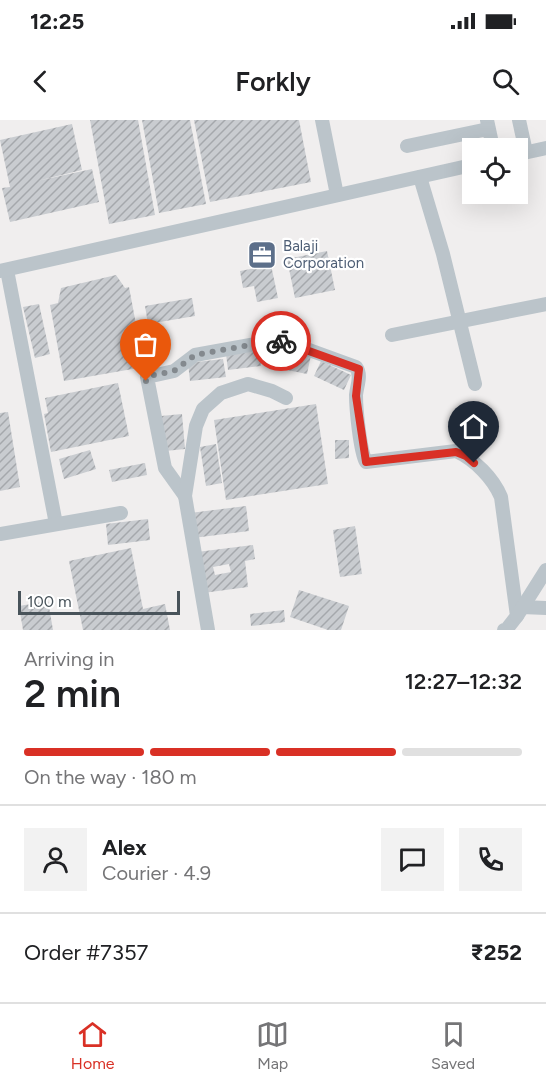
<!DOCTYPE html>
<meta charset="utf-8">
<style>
body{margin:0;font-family:Figtree,sans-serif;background:#f2f2f2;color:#202124;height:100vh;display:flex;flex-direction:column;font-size:22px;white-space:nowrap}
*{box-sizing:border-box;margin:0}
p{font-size:20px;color:#757577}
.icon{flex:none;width:33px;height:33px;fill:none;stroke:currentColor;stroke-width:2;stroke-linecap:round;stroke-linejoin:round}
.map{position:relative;height:510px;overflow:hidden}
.details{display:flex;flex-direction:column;background:#fff;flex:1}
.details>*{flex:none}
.fabs{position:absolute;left:462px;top:18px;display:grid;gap:12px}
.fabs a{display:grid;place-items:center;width:66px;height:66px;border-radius:0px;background:#fff;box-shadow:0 6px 24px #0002;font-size:30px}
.scale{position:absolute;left:18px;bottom:15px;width:162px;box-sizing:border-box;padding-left:6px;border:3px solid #48535a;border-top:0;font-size:16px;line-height:21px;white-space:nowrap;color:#48535a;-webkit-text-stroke:4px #fff;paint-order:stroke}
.pin{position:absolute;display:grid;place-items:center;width:51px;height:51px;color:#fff;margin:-62px -26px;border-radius:50% 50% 50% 0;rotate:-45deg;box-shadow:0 0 6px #0007}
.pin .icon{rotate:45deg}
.courier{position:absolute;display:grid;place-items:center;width:60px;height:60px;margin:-30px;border:4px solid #d93025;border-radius:50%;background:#fff;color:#222;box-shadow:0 2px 8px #0007}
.summary em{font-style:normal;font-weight:600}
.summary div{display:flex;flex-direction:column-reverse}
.summary{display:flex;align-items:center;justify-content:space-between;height:102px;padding:0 24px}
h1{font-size:39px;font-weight:600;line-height:45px}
.bar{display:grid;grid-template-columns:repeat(4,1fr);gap:9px 6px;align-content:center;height:72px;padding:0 24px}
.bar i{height:8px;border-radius:4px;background:#e0e0e0}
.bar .selected{background:#d93025}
.bar p{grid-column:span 4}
.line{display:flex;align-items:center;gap:15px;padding:0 24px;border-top:2px solid #e0e0e0}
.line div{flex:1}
.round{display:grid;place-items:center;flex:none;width:63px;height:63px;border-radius:0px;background:#f2f2f2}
.status{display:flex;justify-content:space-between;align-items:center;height:42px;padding:0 30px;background:#fff;direction:ltr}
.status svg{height:16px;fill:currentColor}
header{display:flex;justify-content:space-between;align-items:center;height:78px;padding:0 24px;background:#fff;font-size:27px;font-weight:600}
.menu{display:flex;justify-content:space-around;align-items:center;height:84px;border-top:2px solid #e0e0e0;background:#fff;font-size:16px;color:#757577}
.menu a{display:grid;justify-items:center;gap:3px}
.menu .selected{color:#d93025}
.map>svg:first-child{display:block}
.building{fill:url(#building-hatch);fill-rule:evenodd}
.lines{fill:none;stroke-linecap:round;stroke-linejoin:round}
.minor{stroke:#bbc4ca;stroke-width:14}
.done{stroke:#83898e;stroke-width:6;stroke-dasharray:0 10.8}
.route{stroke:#d93025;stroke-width:8}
.labels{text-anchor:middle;stroke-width:4.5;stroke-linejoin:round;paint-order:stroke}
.service-label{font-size:15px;fill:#4e5e75;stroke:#fff;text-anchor:start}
</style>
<div class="status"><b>12:25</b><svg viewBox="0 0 49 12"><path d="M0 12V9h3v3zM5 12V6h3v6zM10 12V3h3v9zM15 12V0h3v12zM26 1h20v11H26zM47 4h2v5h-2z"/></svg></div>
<header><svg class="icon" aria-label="back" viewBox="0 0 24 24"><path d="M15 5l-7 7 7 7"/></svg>Forkly<svg class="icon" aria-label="search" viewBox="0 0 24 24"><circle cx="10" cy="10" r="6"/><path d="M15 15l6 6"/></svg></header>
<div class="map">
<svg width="546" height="510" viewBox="0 0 546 510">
<defs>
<pattern id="building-hatch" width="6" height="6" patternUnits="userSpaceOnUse" patternTransform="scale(1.5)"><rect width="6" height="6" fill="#c9ccd0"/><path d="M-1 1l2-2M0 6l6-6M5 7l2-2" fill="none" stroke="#a5a8ac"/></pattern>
</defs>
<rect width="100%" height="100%" fill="#f0eeee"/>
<g class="building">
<polygon points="90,0 138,0 155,95 109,104"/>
<polygon points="142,0 190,0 206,84 159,93"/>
<polygon points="194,0 299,0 311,62 210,82"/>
<polygon points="72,4 82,50 37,61 92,49 99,82 10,102 2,68 10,67 0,20"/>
<polygon points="327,131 335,170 295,178 287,139"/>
<polygon points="271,145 278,178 257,182 254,166 243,168 240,151"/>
<polygon points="116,155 125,168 129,167 144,247 64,261 50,185 58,183 61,168"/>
<polygon points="192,178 195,196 148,204 145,186"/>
<polygon points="39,184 50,234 35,238 23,187"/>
<polygon points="276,228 311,235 307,254 272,247"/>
<polygon points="259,230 261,246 228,250 226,234"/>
<polygon points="223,239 226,257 190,261 188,243"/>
<polygon points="321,241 351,255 344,270 314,256"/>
<polygon points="118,263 129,316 51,332 44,294 48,293 45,278"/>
<polygon points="316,284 328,364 226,380 214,300"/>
<polygon points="8,292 20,367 0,371 0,293"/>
<polygon points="182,294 185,329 165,331 161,296"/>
<polygon points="335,320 349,320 349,338 335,339"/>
<polygon points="216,324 222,363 206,366 200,327"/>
<polygon points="90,330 96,349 64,359 59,339"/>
<polygon points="145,343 147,355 112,362 109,350"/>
<polygon points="246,386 249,411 193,418 190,393"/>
<polygon points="148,399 150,420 108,425 106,404"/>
<polygon points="355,406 362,454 340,457 333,410"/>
<path d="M253,425L255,439L245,441L248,467L203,473L197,432ZM229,444L231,452L215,455L213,447Z"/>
<polygon points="131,428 143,489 165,484 170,510 83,510 69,441"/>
<polygon points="299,470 349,486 341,510 328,510 290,497"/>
<polygon points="48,481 53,510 23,510 19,486"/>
<polygon points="284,490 285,502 251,506 250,494"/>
</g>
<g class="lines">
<g class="minor">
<polyline points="322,0 337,75"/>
<polyline points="487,0 493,28"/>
<polyline points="519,0 526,32"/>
<polyline points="407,26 488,9"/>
<polyline points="519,34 546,28"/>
<polyline points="420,57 443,134 475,264"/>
<polyline points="7,150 56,404"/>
<polyline points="0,151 472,45"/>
<polyline points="392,215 546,184"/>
<path d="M185,376L165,348L147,257L174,251L195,235L272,221L290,223L356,247C362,255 357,265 356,275C356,288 360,331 366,342L456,331C475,340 493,358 501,377L517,496L506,510H504"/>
<polyline points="0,414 121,393"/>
<polyline points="522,487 546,488"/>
<polyline points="517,496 546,450"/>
<polyline points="208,510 185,376 196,306 203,289 221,273 248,264 272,271 286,278"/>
</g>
</g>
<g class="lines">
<polyline class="done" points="146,261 149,256 174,251 195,235 272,221 281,221"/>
<polyline class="route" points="281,221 359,249 356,276 366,342 456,332 466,336 474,343"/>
</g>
<defs>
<g id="office-square" transform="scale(1.5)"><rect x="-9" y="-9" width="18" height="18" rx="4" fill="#5c6f8a" stroke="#fff"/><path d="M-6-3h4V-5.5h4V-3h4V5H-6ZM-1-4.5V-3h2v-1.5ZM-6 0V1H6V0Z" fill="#fff"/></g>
</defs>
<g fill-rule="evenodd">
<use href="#office-square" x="262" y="135"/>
</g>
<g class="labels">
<g class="service-label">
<text x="283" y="131">Balaji<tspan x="283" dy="17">Corporation</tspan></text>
</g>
</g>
</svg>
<div class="fabs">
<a><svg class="icon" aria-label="locate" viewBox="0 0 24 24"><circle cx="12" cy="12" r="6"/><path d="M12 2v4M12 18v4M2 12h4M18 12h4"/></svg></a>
</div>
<div class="scale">100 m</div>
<div class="pin" style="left:146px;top:261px;background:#ea580c"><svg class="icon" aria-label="bag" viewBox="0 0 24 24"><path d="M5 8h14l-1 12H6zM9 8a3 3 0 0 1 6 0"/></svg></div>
<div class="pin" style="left:474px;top:343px;background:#1f2937"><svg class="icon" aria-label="home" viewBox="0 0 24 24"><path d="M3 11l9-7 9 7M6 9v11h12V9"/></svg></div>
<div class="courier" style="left:281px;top:221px"><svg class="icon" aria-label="bike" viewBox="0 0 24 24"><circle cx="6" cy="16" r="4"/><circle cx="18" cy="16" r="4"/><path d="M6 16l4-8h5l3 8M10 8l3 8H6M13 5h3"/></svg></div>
</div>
<section class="details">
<div class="summary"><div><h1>2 min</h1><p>Arriving in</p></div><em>12:27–12:32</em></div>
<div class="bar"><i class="selected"></i><i class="selected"></i><i class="selected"></i><i></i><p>On the way · 180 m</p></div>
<div class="line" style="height:108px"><a class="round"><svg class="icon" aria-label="person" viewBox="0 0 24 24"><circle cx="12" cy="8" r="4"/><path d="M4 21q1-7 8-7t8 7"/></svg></a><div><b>Alex</b><p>Courier · 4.9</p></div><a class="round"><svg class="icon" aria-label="chat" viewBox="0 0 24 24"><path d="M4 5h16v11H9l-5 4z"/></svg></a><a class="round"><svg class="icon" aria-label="phone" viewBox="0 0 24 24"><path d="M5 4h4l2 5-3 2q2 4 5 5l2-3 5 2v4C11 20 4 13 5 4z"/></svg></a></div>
<div class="line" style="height:78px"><div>Order #7357</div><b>₹252</b></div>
</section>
<nav class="menu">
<a class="selected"><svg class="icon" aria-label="home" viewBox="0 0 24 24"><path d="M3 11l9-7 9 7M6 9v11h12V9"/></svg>Home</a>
<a><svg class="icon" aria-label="map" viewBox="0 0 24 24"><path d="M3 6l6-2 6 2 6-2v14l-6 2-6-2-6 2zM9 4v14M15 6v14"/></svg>Map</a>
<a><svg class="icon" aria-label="saved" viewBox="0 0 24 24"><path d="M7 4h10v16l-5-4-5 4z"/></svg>Saved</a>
</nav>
